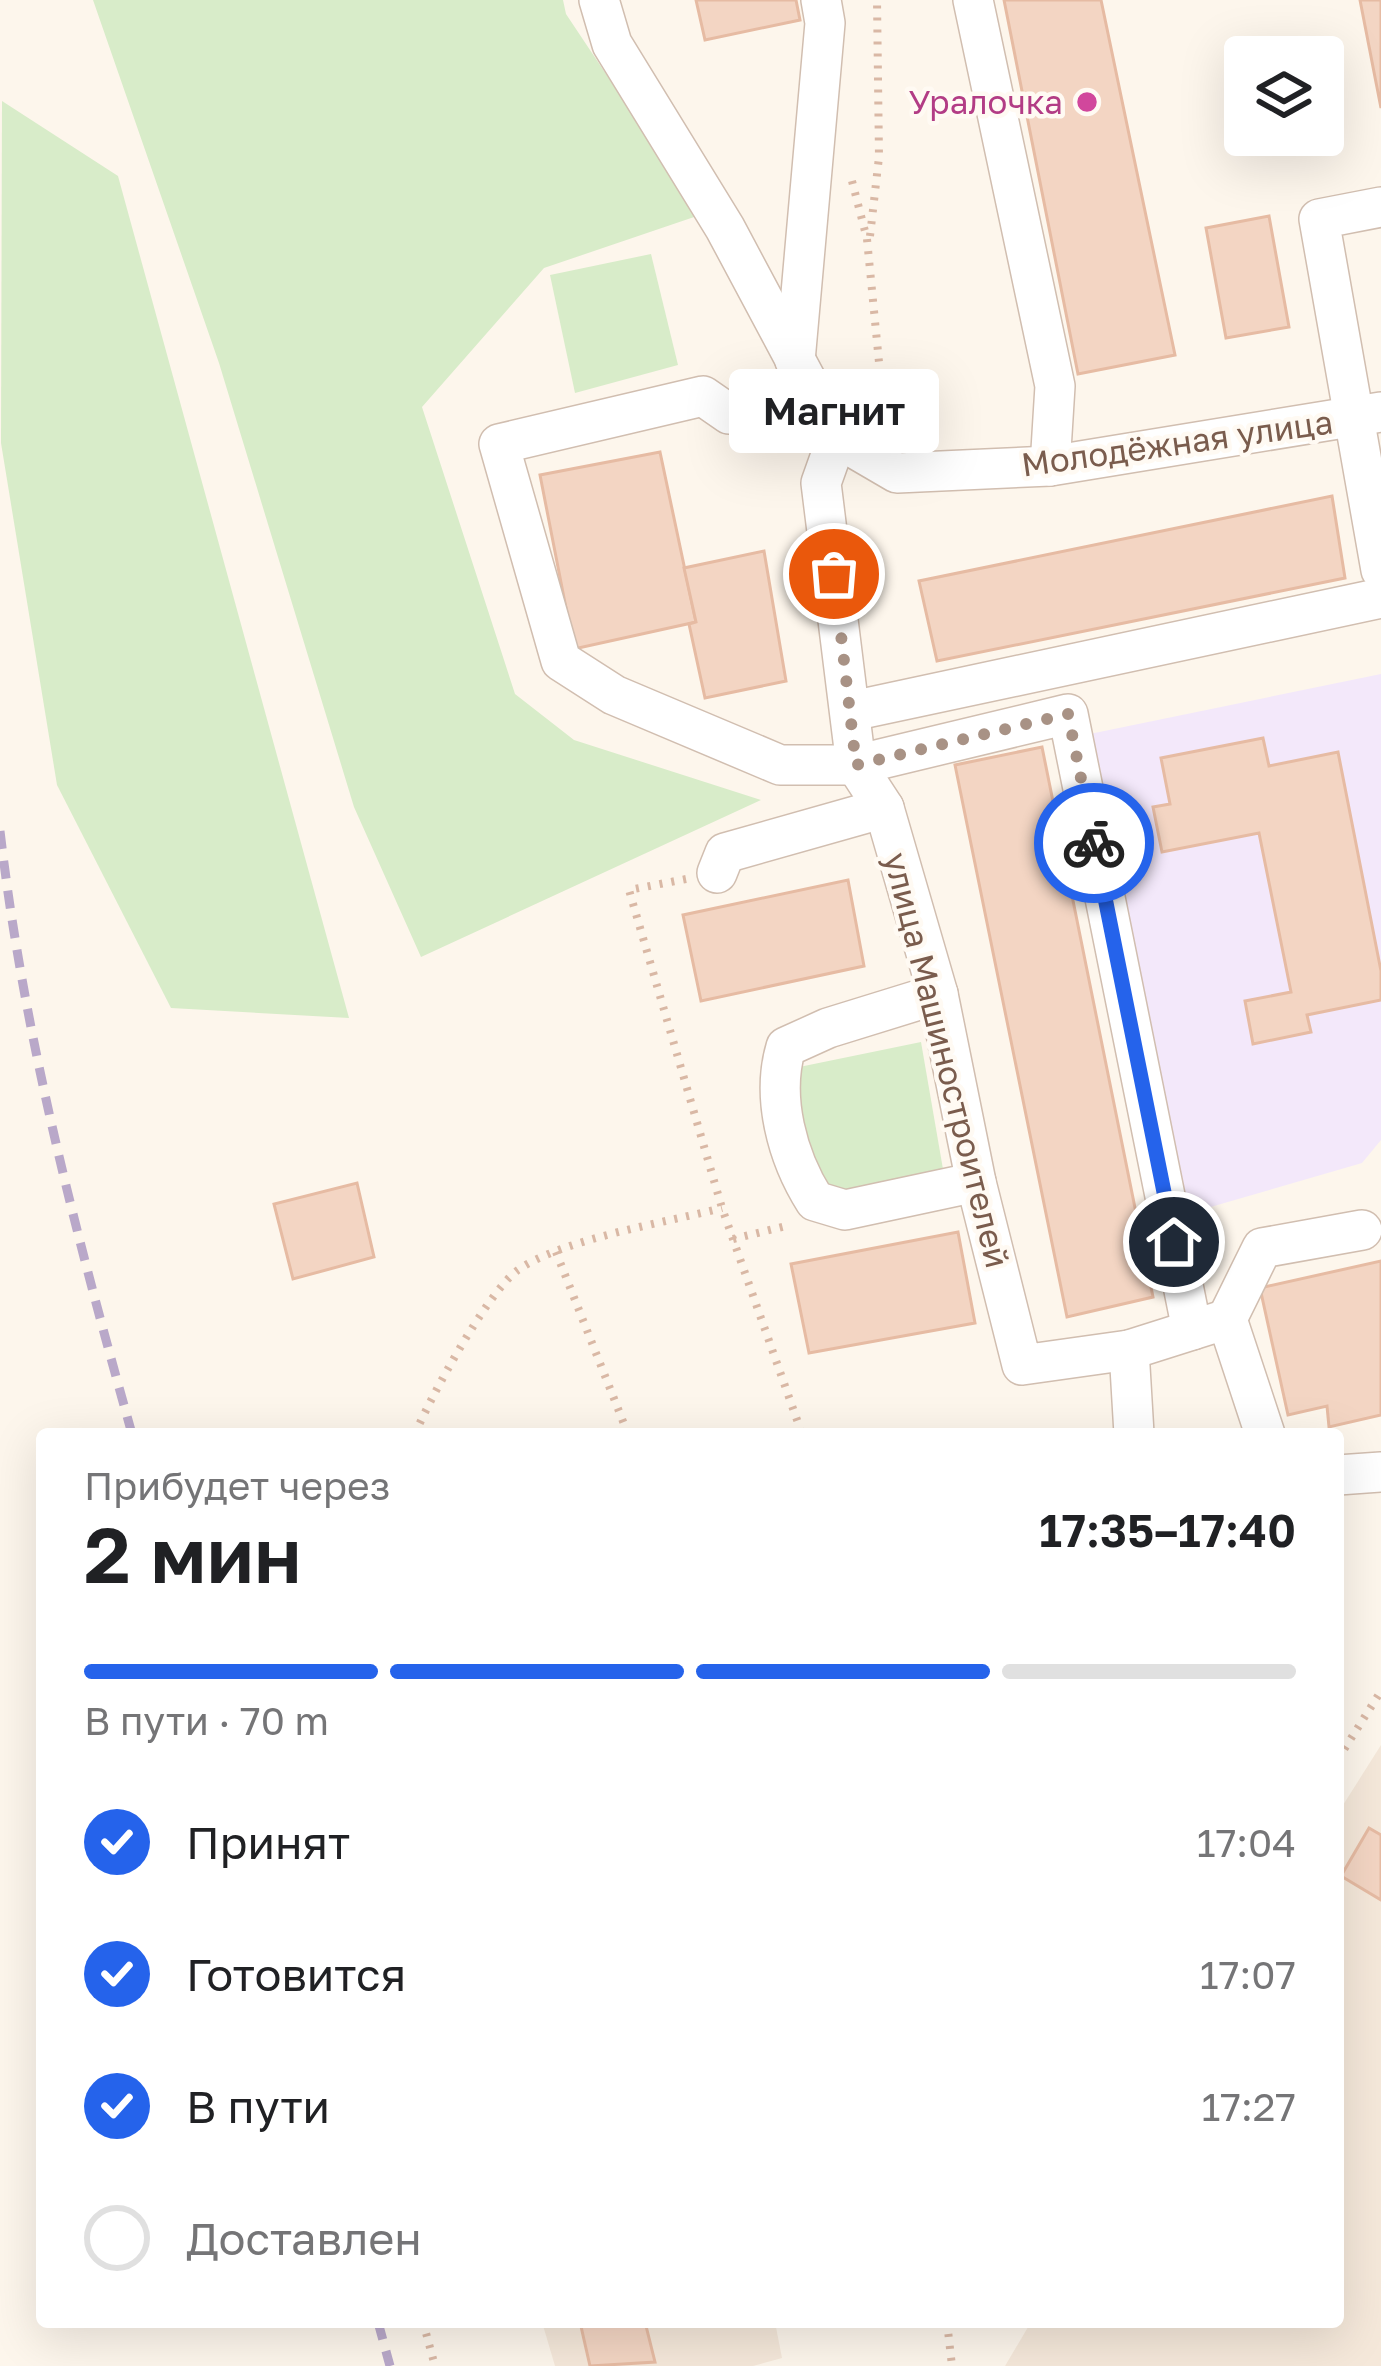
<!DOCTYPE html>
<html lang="ru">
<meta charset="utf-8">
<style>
body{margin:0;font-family:"Golos Text",sans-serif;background:#f6f6f6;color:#202124;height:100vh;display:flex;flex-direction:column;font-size:45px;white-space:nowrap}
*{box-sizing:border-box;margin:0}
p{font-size:39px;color:#757577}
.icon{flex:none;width:66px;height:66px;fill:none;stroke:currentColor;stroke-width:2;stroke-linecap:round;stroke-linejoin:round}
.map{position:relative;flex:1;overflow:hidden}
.details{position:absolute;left:36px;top:1428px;width:1308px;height:900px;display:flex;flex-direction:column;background:#fff;border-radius:12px;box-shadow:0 12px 48px #0002}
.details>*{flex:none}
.fabs{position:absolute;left:1224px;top:36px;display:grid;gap:24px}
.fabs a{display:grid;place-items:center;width:120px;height:120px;border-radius:12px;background:#fff;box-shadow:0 12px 48px #0002;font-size:60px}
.pin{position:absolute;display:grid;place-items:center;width:102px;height:102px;color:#fff;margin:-51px;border:6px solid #fff;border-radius:50%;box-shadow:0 3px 12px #0007}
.courier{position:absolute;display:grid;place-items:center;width:120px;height:120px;margin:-60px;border:9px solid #2563eb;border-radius:50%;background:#fff;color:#222;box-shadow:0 3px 15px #0007}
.bubble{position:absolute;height:84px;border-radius:12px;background:#fff;box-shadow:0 12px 48px #0002;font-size:39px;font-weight:600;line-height:84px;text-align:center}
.summary em{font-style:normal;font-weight:600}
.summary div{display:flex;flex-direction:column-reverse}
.summary{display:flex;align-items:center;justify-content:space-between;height:204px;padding:0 48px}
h1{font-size:78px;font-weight:600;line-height:90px}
.bar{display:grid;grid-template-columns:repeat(4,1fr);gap:18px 12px;align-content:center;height:144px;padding:0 48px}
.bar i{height:15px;border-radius:9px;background:#e0e0e0}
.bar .on{background:#2563eb}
.bar p{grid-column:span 4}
ol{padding:0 48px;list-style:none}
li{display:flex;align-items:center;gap:36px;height:132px}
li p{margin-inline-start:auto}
li .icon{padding:12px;border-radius:50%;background:#2563eb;color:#fff;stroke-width:4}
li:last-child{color:#757577}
li i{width:66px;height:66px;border:6px solid #e0e0e0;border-radius:50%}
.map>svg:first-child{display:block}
.residential{fill:#f5e8da}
.education{fill:#f3e8fa}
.green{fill:#d8ecc9}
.building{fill:#f3d5c3;stroke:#e6bba3;stroke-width:3}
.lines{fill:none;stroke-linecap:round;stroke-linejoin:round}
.minor-casing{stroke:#d1beb0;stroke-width:42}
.path{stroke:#d9b8a5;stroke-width:8;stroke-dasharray:3 9;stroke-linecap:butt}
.minor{stroke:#fff;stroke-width:39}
.rail{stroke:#b9a8c9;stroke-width:9;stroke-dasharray:18 12;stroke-linecap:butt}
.done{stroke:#a89285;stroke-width:12;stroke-dasharray:0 21.6}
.route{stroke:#2563eb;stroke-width:15}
.hotel-dot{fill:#d1479c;stroke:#fffaf3;stroke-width:4.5}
.labels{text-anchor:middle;stroke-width:9;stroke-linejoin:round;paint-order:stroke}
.hotel-label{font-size:33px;fill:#b23c85;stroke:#fffaf3;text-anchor:end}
.street-label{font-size:33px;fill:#7a5c4d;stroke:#fffaf3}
</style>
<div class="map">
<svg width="1381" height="2366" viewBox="0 0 1381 2366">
<rect width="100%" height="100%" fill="#fdf6ec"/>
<g class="residential">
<polygon points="1381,1745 1381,2366 1005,2366 1031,2322 1338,2322 1338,1813"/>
<polygon points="542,2322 775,2322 782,2358 753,2366 555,2366"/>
</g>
<polygon class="education" points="1381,674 1381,1140 1362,1163 1176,1217 1080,736"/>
<g class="green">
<polygon points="93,0 563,0 566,14 700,215 544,268 422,407 515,694 574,740 761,800 421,957 354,807 219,363"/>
<polygon points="2,101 118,176 349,1018 171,1008 57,785 1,443"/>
<polygon points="651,254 678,365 575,393 550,275"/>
<polygon points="921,1042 944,1175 806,1201 770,1073"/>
</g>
<g class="building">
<polygon points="696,0 796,0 800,20 705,40"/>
<polygon points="1004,0 1101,0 1175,355 1078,374"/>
<polygon points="1360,0 1381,0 1381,108"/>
<polygon points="1269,216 1289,327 1226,338 1206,228"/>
<polygon points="660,452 696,622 574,649 540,475"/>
<polygon points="1332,496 1345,578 937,661 919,581"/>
<polygon points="764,551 786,681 705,698 689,624 696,622 684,568"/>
<polygon points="1263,738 1269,766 1338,752 1381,971 1381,1000 1307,1015 1311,1032 1253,1044 1245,1001 1291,992 1259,833 1162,852 1153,807 1170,804 1161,758"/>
<polygon points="1042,747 1153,1297 1067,1317 955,765"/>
<polygon points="848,880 864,966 701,1001 683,915"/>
<polygon points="357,1183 374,1257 293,1279 274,1204"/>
<polygon points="958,1232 975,1323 809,1353 791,1264"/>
<polygon points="1381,1261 1381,1415 1329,1427 1327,1406 1288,1415 1260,1288"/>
<polygon points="1369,1828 1381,1835 1381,1900 1341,1876"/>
<polygon points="580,2322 645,2322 655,2362 590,2366"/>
</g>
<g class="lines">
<g class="minor-casing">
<g id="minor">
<polyline points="599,0 612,44 725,228 837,438 897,473 1050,466 1381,412"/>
<polyline points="973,0 1055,386 1050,466"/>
<polyline points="1381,207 1319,219 1381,570"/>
<polyline points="795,361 825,23 821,0"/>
<polyline points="814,396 729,414 703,396 499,444 561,661 614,695 780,765 856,765 1068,714 1192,1330"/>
<polyline points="837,438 821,483 856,765 884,808 938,994 976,1182 1022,1365 1129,1350 1227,1319 1265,1434"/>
<polyline points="852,711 1381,598"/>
<polyline points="717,873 725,853 884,808"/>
<path d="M938,994L828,1028L786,1047C771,1097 787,1157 815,1201L845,1210L976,1182"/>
<polyline points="1227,1319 1262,1248 1362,1230"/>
<polyline points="1129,1350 1134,1434"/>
<polyline points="1338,1475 1381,1472"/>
</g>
</g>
<g class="path">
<polyline points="852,181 867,239 882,393"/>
<polyline points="870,236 879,157 877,0"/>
<polyline points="686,879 629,890 722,1208 802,1434"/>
<polyline points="733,1239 790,1225"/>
<polyline points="556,1252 628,1434"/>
<path d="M415,1434C430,1398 488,1291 518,1270C562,1239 668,1222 722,1208"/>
<polyline points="1338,1759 1381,1691"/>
<polyline points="423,2322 435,2366"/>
<polyline points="947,2322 952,2366"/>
</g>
<use href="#minor" class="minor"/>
<g class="rail">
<path d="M0,831C24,1037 76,1234 132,1434"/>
<polyline points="378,2322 390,2366"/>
</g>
</g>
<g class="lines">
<polyline class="done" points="834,574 856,765 1068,714 1094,843"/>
<polyline class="route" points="1094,843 1174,1242"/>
</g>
<circle class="hotel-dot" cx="1087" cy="102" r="12"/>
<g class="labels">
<g class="hotel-label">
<text x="1063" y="114">Уралочка</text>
</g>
<g class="street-label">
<text transform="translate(1177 443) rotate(-8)" y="12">Молодёжная улица</text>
<text transform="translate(947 1060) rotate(76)" y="12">улица Машиностроителей</text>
</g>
</g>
</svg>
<div class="fabs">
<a><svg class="icon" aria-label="layers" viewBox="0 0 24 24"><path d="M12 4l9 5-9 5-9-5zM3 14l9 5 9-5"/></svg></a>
</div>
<div class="pin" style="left:834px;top:574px;background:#ea580c"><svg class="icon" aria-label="bag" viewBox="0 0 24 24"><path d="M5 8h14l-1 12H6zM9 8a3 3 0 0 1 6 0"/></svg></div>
<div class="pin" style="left:1174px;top:1242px;background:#1f2937"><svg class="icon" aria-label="home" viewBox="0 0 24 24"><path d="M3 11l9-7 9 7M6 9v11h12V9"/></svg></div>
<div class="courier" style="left:1094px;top:843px"><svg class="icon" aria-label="bike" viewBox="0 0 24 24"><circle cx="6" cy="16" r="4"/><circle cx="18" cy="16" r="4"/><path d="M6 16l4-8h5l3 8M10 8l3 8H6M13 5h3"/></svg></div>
<div class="bubble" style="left:729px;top:369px;width:210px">Магнит</div>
<section class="details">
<div class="summary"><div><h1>2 мин</h1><p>Прибудет через</p></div><em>17:35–17:40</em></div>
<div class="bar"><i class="on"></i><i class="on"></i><i class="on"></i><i></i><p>В пути · 70 m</p></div>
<ol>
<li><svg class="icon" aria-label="check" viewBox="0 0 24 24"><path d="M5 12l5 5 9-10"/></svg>Принят<p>17:04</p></li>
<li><svg class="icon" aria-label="check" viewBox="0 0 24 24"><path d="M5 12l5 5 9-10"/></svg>Готовится<p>17:07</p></li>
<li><svg class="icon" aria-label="check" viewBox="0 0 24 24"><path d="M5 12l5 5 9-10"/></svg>В пути<p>17:27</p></li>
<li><i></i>Доставлен</li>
</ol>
</section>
</div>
